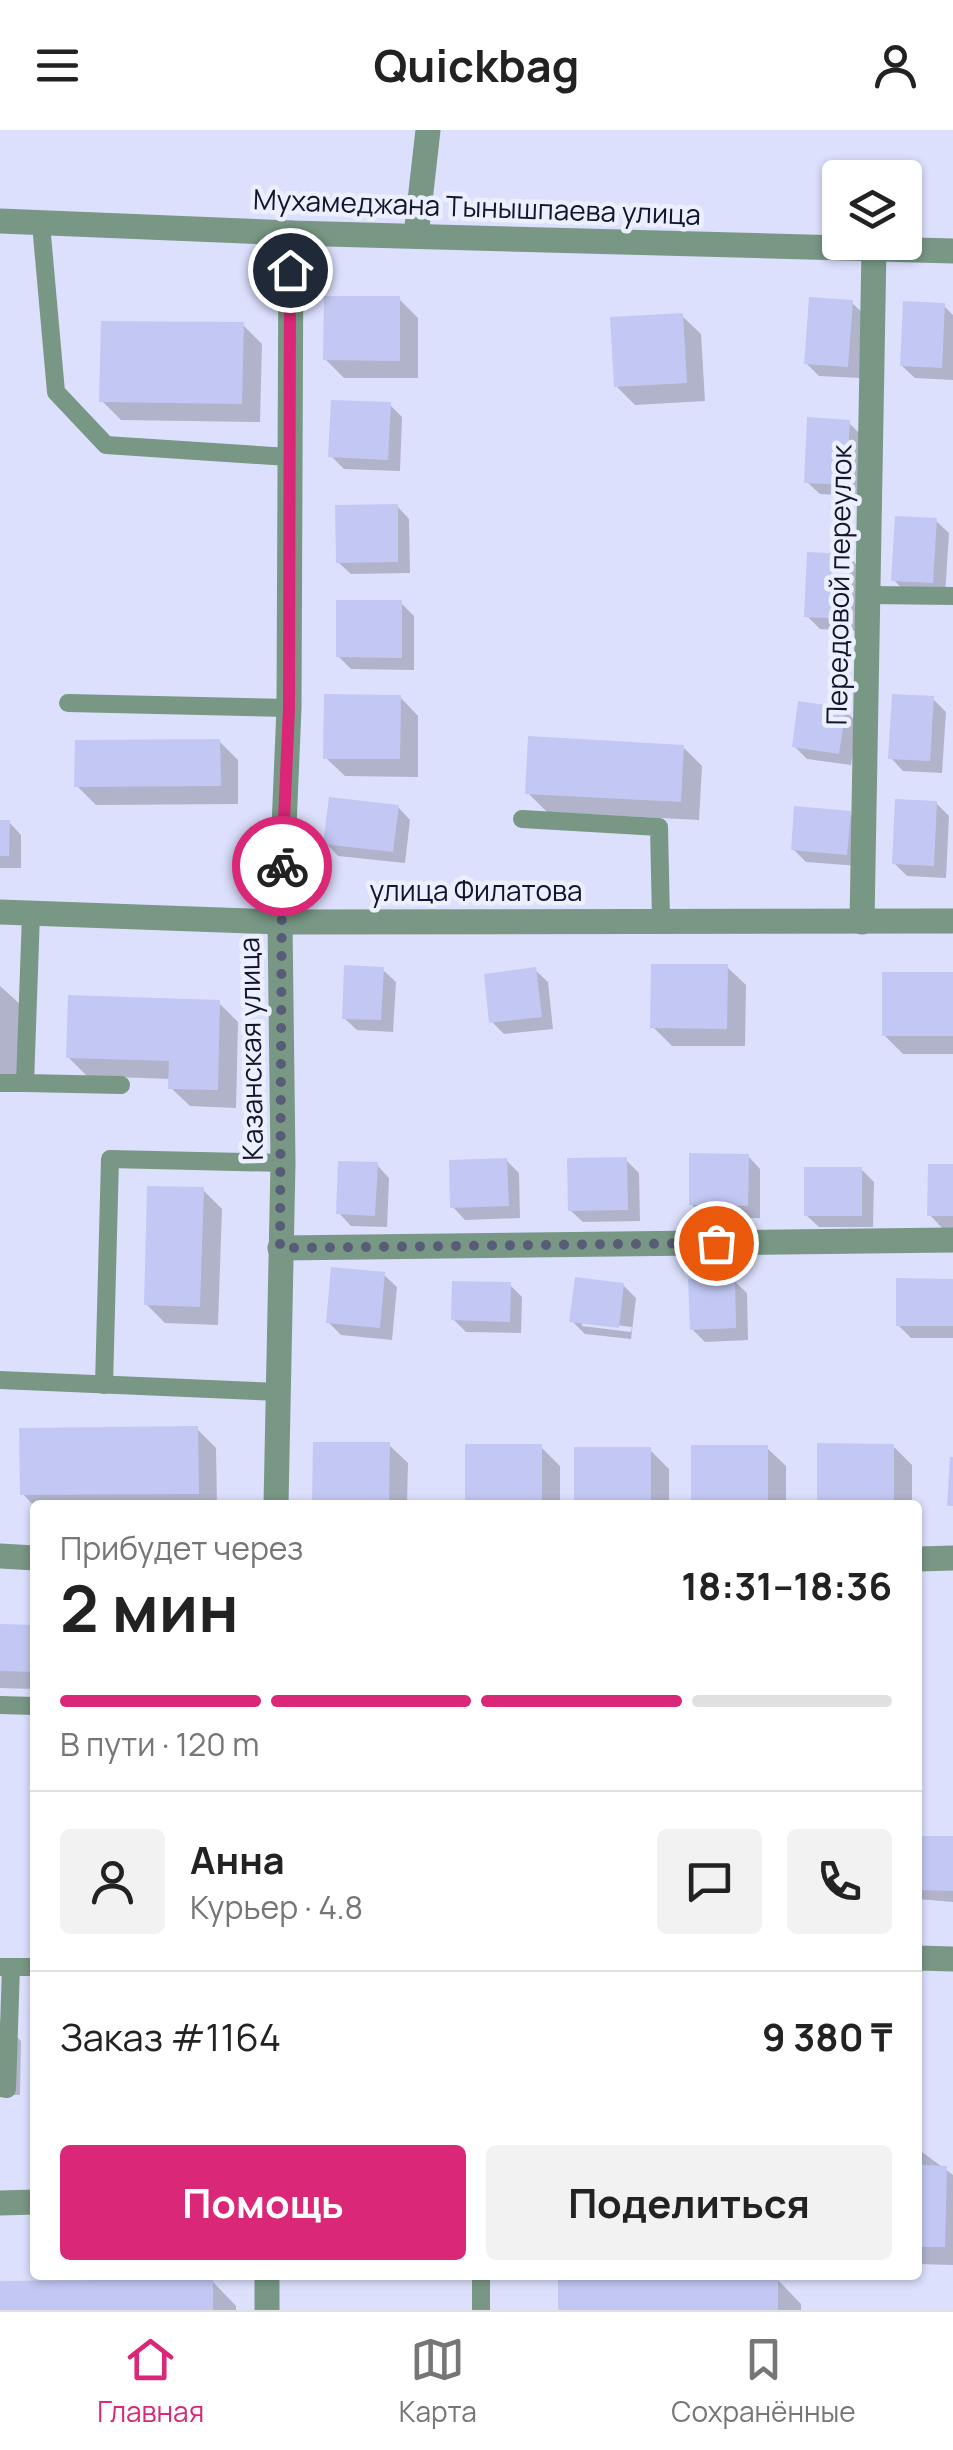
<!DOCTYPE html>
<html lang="ru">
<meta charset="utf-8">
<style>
body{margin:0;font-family:Manrope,sans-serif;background:#f2f2f2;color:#222;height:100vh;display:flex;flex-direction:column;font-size:38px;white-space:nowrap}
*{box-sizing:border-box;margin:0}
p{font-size:32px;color:#767676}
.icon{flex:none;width:55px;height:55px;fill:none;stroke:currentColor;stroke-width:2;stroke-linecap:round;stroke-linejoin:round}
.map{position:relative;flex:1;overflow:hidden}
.side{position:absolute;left:30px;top:1370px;width:892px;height:780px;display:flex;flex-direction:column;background:#fff;border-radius:10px;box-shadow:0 2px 8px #0004}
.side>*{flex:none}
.tools{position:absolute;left:822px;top:30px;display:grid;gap:20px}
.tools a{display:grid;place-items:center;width:100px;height:100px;border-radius:10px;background:#fff;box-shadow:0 2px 8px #0004;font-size:50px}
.pin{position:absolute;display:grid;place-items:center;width:85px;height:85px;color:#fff;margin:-42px;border:5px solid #fff;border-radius:50%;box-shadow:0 2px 10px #0007}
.courier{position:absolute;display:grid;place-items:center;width:100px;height:100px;margin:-50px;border:8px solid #db2777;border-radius:50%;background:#fff;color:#222;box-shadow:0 2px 12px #0007}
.overview em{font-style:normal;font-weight:700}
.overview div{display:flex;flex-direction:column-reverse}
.overview{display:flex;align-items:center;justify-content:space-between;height:170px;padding:0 30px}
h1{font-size:65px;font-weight:700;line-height:75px}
.bar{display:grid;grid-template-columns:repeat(4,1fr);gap:15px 10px;align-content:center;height:120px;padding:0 30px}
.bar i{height:12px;border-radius:8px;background:#e0e0e0}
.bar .on{background:#db2777}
.bar p{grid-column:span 4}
.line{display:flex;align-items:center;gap:25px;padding:0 30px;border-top:2px solid #e0e0e0}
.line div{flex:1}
.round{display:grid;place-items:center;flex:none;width:105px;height:105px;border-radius:10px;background:#f2f2f2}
.action{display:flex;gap:20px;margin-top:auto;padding:20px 30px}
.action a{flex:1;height:115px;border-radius:10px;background:#db2777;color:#fff;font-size:40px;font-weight:700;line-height:115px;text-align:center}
.action a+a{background:#f2f2f2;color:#222}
header{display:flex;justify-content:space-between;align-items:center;height:130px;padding:0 30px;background:#fff;font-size:45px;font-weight:700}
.tab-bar{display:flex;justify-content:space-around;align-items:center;height:140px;border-top:2px solid #e0e0e0;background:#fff;font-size:28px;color:#767676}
.tab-bar a{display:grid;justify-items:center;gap:5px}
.tab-bar .on{color:#db2777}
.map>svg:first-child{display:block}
.shadow{fill:#0003;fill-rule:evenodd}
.building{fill:#c2c8f3}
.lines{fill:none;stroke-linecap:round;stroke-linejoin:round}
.service{stroke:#789784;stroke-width:18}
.minor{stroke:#789784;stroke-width:25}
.tertiary{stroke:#789784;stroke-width:25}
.done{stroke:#595c76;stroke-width:10;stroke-dasharray:0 18}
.route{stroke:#db2777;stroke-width:12}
.labels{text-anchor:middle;stroke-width:9;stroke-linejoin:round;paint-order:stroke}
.street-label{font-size:28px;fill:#13152e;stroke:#eceffd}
</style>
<header><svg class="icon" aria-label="menu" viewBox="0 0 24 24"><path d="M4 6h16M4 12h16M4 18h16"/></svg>Quickbag<svg class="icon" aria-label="person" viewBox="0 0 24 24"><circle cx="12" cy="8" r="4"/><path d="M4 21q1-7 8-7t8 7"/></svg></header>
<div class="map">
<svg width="953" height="2180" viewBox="0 0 953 2180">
<rect width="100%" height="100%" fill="#dce0fd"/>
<g class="shadow">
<polygon points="399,169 418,188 418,248 344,248 325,229"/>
<polygon points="852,173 865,185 860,248 819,246 806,233"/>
<polygon points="944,176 953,185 953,250 915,248 902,236"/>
<polygon points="682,186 701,204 705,271 635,275 616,256"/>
<polygon points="243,195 262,214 260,292 121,290 102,271"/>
<polygon points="390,275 402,287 400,341 344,339 331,326"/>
<polygon points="848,292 861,305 858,366 820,364 807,352"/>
<polygon points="397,376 409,389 410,443 351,444 338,432"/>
<polygon points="936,391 949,403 945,465 906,463 894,450"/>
<polygon points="849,427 861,439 858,501 820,499 807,486"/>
<polygon points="401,473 414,486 414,540 351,539 338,526"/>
<polygon points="400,567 418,586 418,647 345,646 326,628"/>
<polygon points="933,569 946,582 942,643 903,641 891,628"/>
<polygon points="845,581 858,593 851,635 807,629 794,616"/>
<polygon points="219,611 238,630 238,674 96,675 77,656"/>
<polygon points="683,617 702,636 699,690 547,682 528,663"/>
<polygon points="936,673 949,686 946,748 907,746 894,733"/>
<polygon points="398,677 410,690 405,733 338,726 326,713"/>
<polygon points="849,683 862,696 859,736 806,732 793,719"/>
<polygon points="0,692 9,692 21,705 21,738 0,738"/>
<polygon points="727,837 746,855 745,916 672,916 653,897"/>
<polygon points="383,840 396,852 393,902 357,900 344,888"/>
<polygon points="535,840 548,852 553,899 504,904 492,892"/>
<polygon points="953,845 953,924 903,924 884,905"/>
<polygon points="0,856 21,875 21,949 0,949"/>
<polygon points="219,873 238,892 236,978 190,976 171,958 171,949 87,946 68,927"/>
<polygon points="748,1026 760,1039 760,1088 704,1087 691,1074"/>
<polygon points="506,1030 519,1043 520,1088 465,1090 453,1077"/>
<polygon points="626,1030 639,1043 640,1091 583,1092 570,1080"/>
<polygon points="377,1035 389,1048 387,1097 351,1096 339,1083"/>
<polygon points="953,1037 953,1098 942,1098 930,1085"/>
<polygon points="861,1039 874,1052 873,1097 819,1097 806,1085"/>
<polygon points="203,1060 222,1079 218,1195 165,1193 146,1174"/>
<polygon points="384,1145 397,1157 392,1210 341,1205 328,1192"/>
<polygon points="734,1151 747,1163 748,1210 705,1212 692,1199"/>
<polygon points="953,1151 953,1208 911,1208 898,1195"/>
<polygon points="510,1155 522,1167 521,1203 466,1202 453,1189"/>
<path d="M623,1155L636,1168L631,1209L585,1204L572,1191ZM582,1191L632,1197L631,1202L582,1196Z"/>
<polygon points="197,1299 216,1318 217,1375 35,1377 23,1364"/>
<polygon points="389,1315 408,1333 407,1375 315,1375"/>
<polygon points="893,1316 912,1335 912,1375 819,1375"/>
<polygon points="541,1317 560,1336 560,1375 467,1375"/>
<polygon points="767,1318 786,1336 786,1375 693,1375"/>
<polygon points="650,1320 669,1339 669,1375 577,1375"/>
<polygon points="0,1497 35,1498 35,1559 0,1558"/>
<polygon points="918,1708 953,1709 953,1772 918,1769"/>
<polygon points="0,1890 21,1911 20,1965 0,1965"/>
<polygon points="918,2019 953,2045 953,2135 918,2134"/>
<polygon points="561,2145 673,2145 678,2150 777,2149 801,2174 801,2180 561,2180"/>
<polygon points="212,2151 236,2176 236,2180 0,2180 0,2153"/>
</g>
<g class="building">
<polygon points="324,166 400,166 400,231 323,230"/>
<polygon points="809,167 853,170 848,237 804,234"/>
<polygon points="903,171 945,173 942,238 900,236"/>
<polygon points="683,183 687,253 614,257 610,187"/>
<polygon points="101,191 244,192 242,274 99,272"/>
<polygon points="331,270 391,272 388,330 328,327"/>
<polygon points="807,287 850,290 846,355 804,353"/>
<polygon points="398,374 398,432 336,433 335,375"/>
<polygon points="895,386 937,388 933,453 891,451"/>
<polygon points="807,422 850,424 846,489 804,487"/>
<polygon points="336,470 402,470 402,528 336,527"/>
<polygon points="324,564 401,565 400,629 323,629"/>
<polygon points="892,564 934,566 930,631 888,629"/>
<polygon points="798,571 846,578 839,624 792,617"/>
<polygon points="528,606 684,615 681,672 525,664"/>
<polygon points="220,609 221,656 74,657 75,610"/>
<polygon points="329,667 399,675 393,722 323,714"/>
<polygon points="895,669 937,671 934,736 892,734"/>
<polygon points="794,676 851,681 847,725 791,720"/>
<polygon points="0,690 10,690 9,726 0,726"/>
<polygon points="651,834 728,834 727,899 650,898"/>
<polygon points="344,835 384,837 381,890 342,889"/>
<polygon points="536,837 542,887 489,893 484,844"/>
<rect x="882" y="842" width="71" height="64"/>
<polygon points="68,865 220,870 218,960 168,959 169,931 66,928"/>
<polygon points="689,1023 749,1024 748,1076 689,1075"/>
<polygon points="627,1027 628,1080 568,1081 567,1028"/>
<polygon points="507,1028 509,1076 450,1078 449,1030"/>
<polygon points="338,1031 378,1032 375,1086 336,1084"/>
<polygon points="928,1034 953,1034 953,1086 927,1086"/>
<rect x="804" y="1037" width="58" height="49"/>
<polygon points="147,1056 204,1057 200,1177 144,1175"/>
<polygon points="331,1137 385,1142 380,1198 326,1193"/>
<polygon points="575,1147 624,1153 619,1198 569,1192"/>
<polygon points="735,1148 736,1198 690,1200 688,1149"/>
<polygon points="896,1148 953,1149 953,1196 896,1196"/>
<polygon points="452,1151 511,1152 510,1192 451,1190"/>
<polygon points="198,1296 199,1364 20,1365 19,1298"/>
<polygon points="313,1312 390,1312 389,1375 312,1375"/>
<polygon points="817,1313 894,1314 894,1375 817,1375"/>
<rect x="465" y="1314" width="77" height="61"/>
<rect x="691" y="1315" width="77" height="60"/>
<rect x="574" y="1317" width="77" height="58"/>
<polygon points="950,1327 953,1327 953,1376 947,1376"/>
<polygon points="0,1494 35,1495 35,1542 0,1541"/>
<polygon points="918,1706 953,1706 953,1761 918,1760"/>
<polygon points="918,2016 922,2017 922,2035 947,2036 945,2117 918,2117"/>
<polygon points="558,2145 778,2147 778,2180 558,2180"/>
<polygon points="213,2149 213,2180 0,2180 0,2151"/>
</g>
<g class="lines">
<g class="service">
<polyline points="41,94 56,262 106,315 288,327"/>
<polyline points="870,465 953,466"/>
<polyline points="68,573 289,578"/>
<polyline points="522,689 659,697 661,790"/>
<polyline points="31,784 25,953 121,955"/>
<polyline points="0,953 25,953"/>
<polyline points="0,1250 280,1262"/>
<polyline points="104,1255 110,1029 283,1033"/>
<polyline points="0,1575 35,1576"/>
<polyline points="0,1837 35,1837"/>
<polyline points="0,1958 7,1959 11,1837"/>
<polyline points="481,2180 481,2145"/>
</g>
<g class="minor">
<polyline points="416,106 428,0"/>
<polyline points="0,782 280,792 953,791"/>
<polyline points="862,792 874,118"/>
<polyline points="280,1118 953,1110"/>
<polyline points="276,1375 283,1033 280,792 289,578 291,103"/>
<polyline points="0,1426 35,1428"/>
<polyline points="918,1429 953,1428"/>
<polyline points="918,1828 953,1829"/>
<polyline points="0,2073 35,2072"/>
<polyline points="267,2180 267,2145"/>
</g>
<polyline class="tertiary" points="0,91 291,103 953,121"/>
</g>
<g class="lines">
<polyline class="done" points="282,736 280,1118 716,1113"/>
<polyline class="route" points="282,736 289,578 290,140"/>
</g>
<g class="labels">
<g class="street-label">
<text transform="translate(477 77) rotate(2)" y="10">Мухамеджана Тынышпаева улица</text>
<text transform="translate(839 455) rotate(-89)" y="10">Передовой переулок</text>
<text x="476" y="771">улица Филатова</text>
<text transform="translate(251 919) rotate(-91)" y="10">Казанская улица</text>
</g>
</g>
</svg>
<div class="tools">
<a><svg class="icon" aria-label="layers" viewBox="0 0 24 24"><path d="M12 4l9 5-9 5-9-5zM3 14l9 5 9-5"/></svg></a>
</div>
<div class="pin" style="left:716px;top:1113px;background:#ea580c"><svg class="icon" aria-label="bag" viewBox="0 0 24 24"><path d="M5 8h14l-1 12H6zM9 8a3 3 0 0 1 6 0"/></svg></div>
<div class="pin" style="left:290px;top:140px;background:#1f2937"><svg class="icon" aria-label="home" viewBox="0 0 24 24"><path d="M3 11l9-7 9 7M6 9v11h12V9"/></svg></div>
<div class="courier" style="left:282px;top:736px"><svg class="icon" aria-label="bike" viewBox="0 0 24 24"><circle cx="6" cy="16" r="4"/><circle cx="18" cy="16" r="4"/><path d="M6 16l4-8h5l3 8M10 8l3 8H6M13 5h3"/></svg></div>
<section class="side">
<div class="overview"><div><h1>2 мин</h1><p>Прибудет через</p></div><em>18:31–18:36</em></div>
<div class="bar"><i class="on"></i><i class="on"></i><i class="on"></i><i></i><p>В пути · 120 m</p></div>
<div class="line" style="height:180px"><a class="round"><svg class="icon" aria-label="person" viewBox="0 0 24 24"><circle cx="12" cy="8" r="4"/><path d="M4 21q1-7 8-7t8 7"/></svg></a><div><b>Анна</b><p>Курьер · 4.8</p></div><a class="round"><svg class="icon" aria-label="chat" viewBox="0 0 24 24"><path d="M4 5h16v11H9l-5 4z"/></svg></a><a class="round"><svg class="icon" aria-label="phone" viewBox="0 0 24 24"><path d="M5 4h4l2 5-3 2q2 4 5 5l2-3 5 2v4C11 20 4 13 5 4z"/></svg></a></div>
<div class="line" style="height:130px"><div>Заказ #1164</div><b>9 380 ₸</b></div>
<div class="action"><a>Помощь</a><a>Поделиться</a></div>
</section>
</div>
<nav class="tab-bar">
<a class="on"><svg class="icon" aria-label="home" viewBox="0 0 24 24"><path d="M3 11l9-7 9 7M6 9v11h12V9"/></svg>Главная</a>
<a><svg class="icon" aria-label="map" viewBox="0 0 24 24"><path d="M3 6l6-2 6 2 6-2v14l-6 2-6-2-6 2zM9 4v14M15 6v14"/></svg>Карта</a>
<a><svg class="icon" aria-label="saved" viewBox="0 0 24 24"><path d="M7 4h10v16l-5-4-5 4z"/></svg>Сохранённые</a>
</nav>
